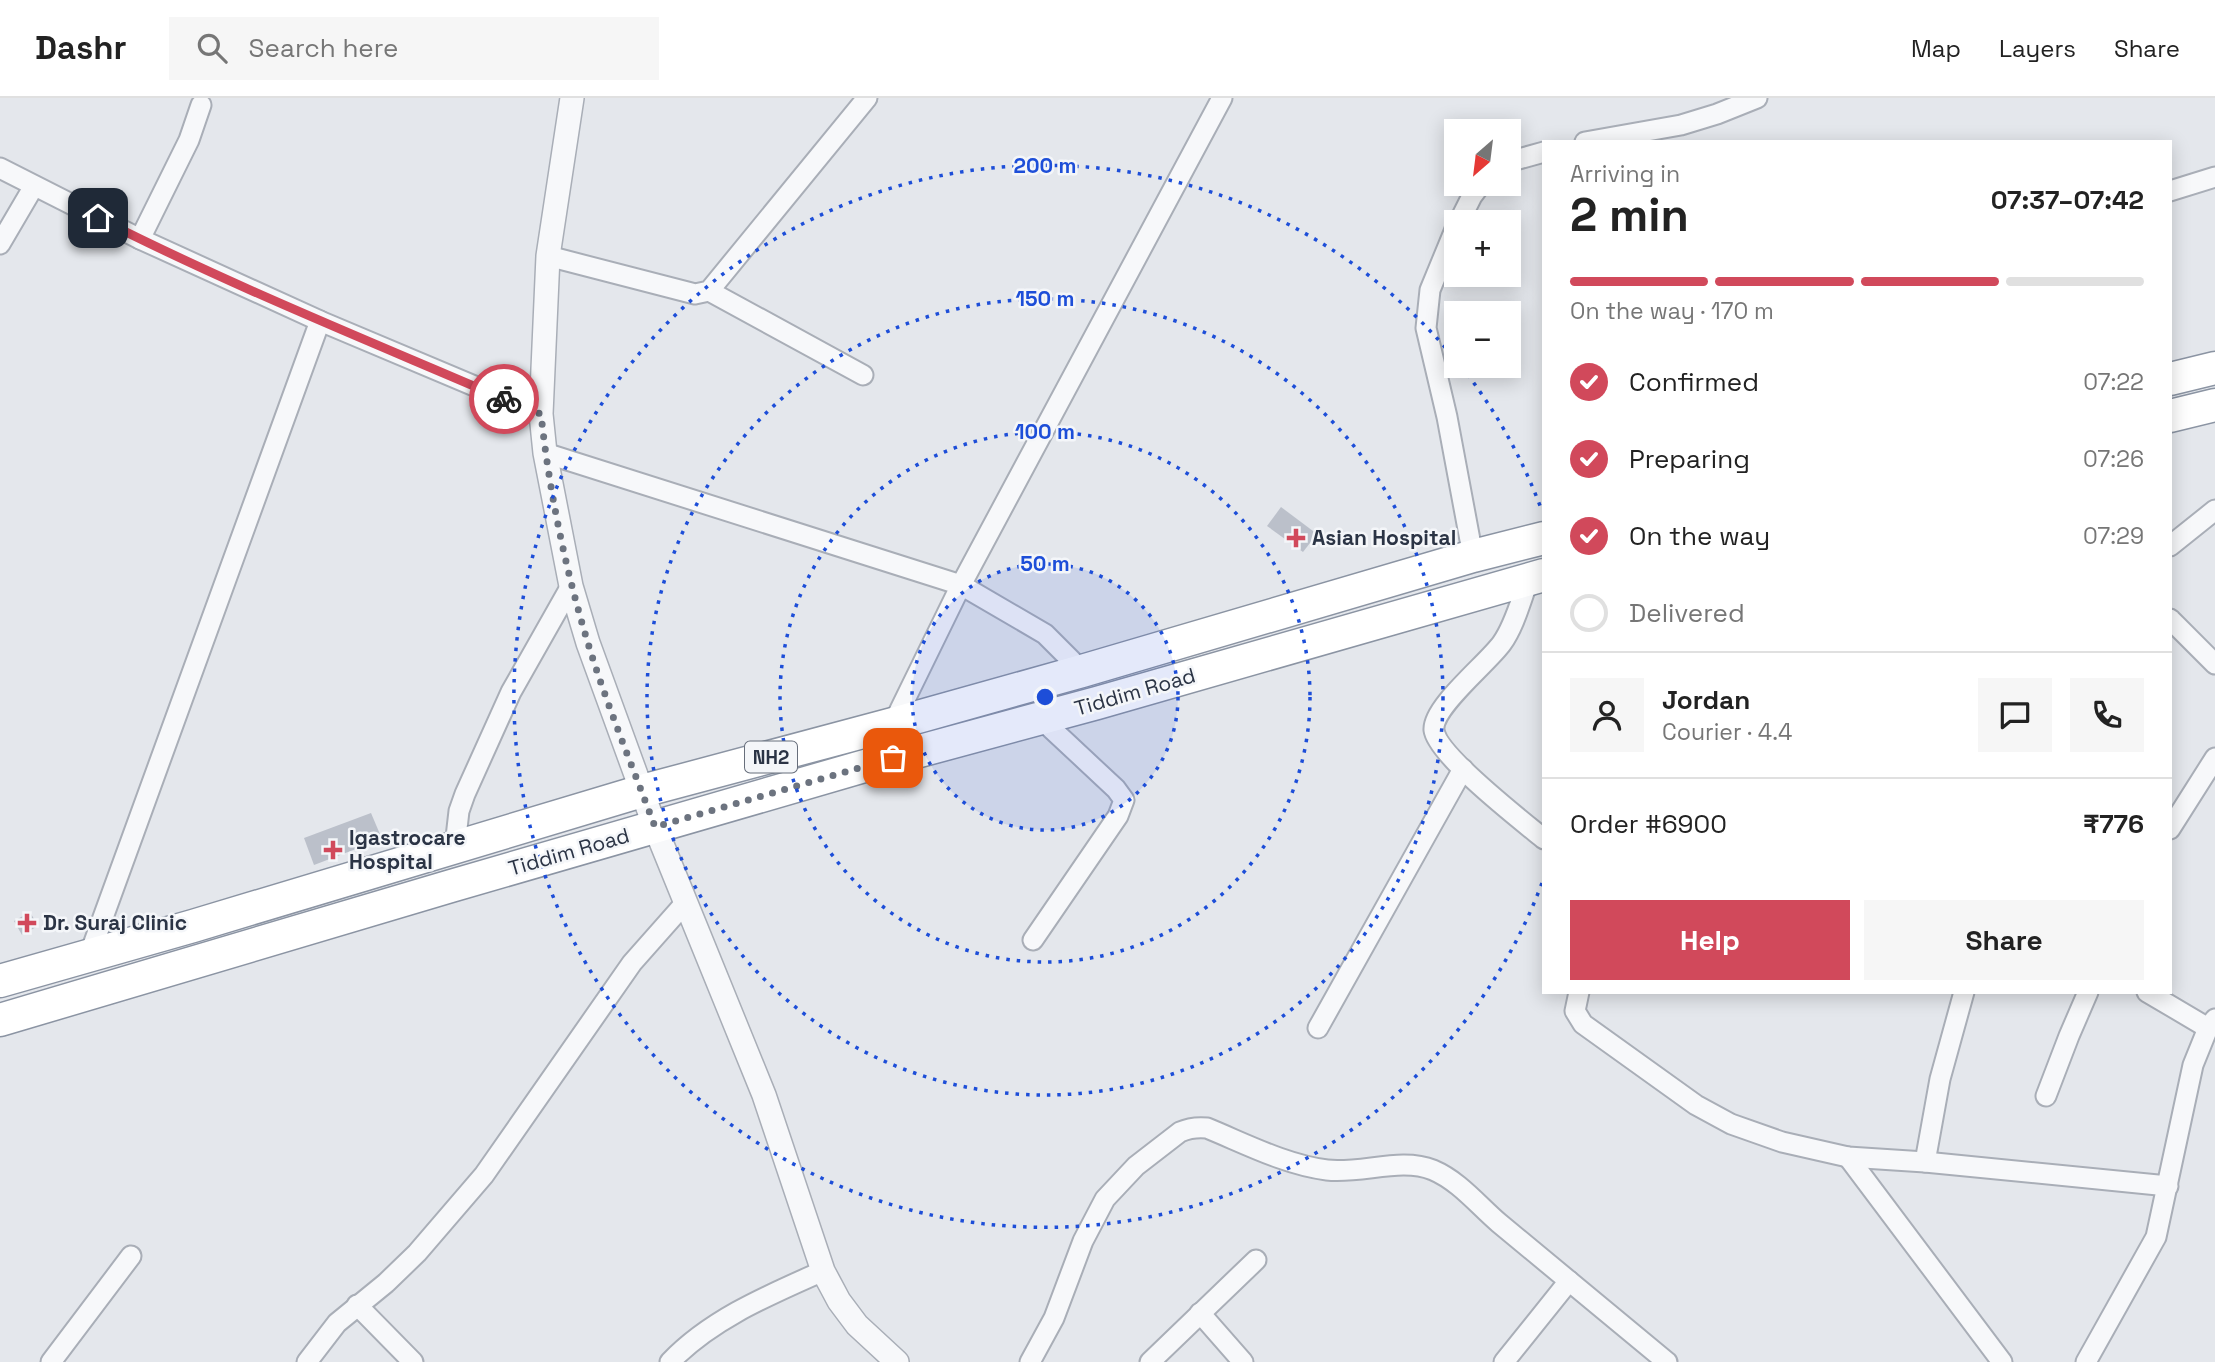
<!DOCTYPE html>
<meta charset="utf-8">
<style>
body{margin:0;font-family:"Space Grotesk",sans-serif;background:#f6f6f6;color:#222;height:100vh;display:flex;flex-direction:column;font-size:26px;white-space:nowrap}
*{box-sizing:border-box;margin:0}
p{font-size:23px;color:#767676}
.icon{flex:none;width:38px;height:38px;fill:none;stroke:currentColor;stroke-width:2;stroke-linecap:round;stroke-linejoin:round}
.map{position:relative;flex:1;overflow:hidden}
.details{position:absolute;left:1542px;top:42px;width:630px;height:854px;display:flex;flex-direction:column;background:#fff;border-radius:0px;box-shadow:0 4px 18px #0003}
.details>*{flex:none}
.needle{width:46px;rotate:208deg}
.tools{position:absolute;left:1444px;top:21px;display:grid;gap:14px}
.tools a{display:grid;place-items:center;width:77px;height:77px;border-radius:0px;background:#fff;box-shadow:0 4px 18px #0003;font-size:35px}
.pin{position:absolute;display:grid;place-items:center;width:60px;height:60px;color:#fff;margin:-30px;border-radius:14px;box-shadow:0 4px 10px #0006}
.courier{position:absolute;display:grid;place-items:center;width:70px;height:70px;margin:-35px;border:5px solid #d1495b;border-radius:50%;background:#fff;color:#222;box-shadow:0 2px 9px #0007}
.overview em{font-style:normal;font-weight:800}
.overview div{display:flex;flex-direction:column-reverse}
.overview{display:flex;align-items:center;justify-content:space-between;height:119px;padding:0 28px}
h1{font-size:46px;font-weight:800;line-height:52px}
.bar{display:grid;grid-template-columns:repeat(4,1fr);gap:10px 7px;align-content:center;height:84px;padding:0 28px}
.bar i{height:9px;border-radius:5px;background:#e0e0e0}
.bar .current{background:#d1495b}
.bar p{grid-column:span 4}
.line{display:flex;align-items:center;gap:18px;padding:0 28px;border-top:2px solid #e0e0e0}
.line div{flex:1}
.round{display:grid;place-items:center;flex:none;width:74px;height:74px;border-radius:0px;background:#f6f6f6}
ol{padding:0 28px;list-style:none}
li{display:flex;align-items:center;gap:21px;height:77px}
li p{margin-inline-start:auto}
li .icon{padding:7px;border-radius:50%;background:#d1495b;color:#fff;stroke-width:4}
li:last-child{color:#767676}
li i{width:38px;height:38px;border:4px solid #e0e0e0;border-radius:50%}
.primary-button{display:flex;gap:14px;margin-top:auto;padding:14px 28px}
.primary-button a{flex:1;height:80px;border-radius:0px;background:#d1495b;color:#fff;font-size:28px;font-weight:800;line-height:80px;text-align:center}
.primary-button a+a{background:#f6f6f6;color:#222}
header{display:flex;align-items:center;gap:42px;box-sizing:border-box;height:98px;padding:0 35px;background:#fff;border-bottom:2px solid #e0e0e0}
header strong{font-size:33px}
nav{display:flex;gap:38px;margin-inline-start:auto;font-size:24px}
.search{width:490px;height:63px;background:#f6f6f6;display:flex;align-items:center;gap:18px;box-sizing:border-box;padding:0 24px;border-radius:0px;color:#767676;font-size:26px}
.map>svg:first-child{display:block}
.building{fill:#bbc0ca}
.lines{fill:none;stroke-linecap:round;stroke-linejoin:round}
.minor-casing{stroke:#a9aeb7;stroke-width:23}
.tertiary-casing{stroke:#a9aeb7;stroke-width:26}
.trunk-casing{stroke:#8b94a3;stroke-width:35}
.minor{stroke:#f7f8fa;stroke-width:19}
.tertiary{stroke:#f7f8fa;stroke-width:23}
.trunk{stroke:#fff;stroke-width:32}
.done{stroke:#6c737f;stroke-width:7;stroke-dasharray:0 12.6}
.route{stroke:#d1495b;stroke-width:9}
.ring{fill:none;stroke:#1d4ed8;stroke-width:3.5;stroke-dasharray:3.5 7}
.poi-dot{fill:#d1495b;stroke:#f4f6f9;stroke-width:2.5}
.labels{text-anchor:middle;stroke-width:5;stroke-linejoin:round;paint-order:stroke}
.shield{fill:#f4f6f9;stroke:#676e7b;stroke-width:2}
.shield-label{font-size:19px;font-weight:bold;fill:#2b3445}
.poi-label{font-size:21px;font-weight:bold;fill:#2b3445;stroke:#f4f6f9;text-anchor:start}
.street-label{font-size:21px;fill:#2b3445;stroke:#f4f6f9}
.centre{fill:#1d4ed8;stroke:#f4f6f9;stroke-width:3.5}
.ring-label{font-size:21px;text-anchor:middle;font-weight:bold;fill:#1d4ed8;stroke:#f4f6f9;stroke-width:5;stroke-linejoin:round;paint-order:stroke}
</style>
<header>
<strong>Dashr</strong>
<div class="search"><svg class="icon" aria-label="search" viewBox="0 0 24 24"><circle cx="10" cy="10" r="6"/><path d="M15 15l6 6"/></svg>Search here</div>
<nav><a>Map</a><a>Layers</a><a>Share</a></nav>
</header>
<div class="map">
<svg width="2215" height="1264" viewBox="0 0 2215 1264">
<rect width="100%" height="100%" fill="#e4e7ec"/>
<g class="building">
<polygon points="1281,409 1317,436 1303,454 1267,428"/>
<polygon points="371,715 382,741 314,767 304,740"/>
<polygon points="30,814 38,828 22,837 14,823"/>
</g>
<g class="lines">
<g class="minor-casing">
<g id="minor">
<polyline points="1585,44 1681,27 1717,16 1757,0"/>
<polyline points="1508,64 1544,54"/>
<polyline points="0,70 140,141 320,223 541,316"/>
<polyline points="2170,93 2215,79"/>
<polyline points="1459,124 1472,98 1481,86"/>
<polyline points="1456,129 1430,192 1426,230 1447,319 1473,458"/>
<polyline points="140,141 189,42 201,7"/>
<polyline points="0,146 34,88"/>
<polyline points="548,158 695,196 709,193 867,0"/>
<polyline points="709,193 863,277"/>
<polyline points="545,355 961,487 1045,536 1082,573"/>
<polyline points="2170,448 2215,412"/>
<path d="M1529,481C1521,501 1515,527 1502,545C1488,565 1432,609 1434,632C1437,657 1522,723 1544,741"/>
<polyline points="2170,521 2215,566"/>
<polyline points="893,626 961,487 1222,0"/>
<polyline points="2170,731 2215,660"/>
<polyline points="455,748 459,713 465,696 511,594 571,488"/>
<polyline points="1033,842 1118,718 1124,702 1116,691 1040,620"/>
<polyline points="89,858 320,223"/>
<polyline points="1579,894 1575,913 1583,926 1696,1007 1731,1026 1782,1044 1848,1059 1925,1064 2168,1088"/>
<polyline points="2147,894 2208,930"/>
<polyline points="1318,930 1463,671"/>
<polyline points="2046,998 2069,938 2088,894"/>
<polyline points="1848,1059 2002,1264"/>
<polyline points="1925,1064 1940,981 1964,894"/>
<polyline points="357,1207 413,1264"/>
<polyline points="1200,1215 1243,1264"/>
<polyline points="51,1264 131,1158"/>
<polyline points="307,1264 337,1225 386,1185 417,1155 484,1077 632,865 686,804"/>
<path d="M670,1264C711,1221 769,1197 823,1173"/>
<path d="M1030,1264L1054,1220L1083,1143L1105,1101L1136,1068L1180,1034C1189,1030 1197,1029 1207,1030C1246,1046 1286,1067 1327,1072C1362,1076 1401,1059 1433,1072C1459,1083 1478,1107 1499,1125C1555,1172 1611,1218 1667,1264"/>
<polyline points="1150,1264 1256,1162"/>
<polyline points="1504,1264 1569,1183"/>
<polyline points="2086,1264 2156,1139 2193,967 2208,930 2215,921"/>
</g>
</g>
<g class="tertiary-casing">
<polyline id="tertiary" points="572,0 548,158 541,316 545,355 571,488 588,545 655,729 764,997 823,1173 839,1203 857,1227 897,1264"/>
</g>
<g class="trunk-casing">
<g id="trunk">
<polyline points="2170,281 2215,270"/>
<polyline points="2170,318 2215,307"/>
<polyline points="0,883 193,828 642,693 893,626 1082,573 1473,458 1544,440"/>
<polyline points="0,922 451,788 868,667 1097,605 1544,477"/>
</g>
</g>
<use href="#minor" class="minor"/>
<use href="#tertiary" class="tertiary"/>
<use href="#trunk" class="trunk"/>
</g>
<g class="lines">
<path class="done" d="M504,301L541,316C549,392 565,469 587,542C606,605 632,667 655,729L893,660"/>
<path class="route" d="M98,120C230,187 367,242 504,301"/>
</g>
<circle cx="1045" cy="599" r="133" fill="#1d4ed8" fill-opacity=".12"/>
<g class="ring">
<circle cx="1045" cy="599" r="133"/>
<circle cx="1045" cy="599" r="265"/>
<circle cx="1045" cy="599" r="398"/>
<path d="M1542 785A531 531 0 1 1 1455 261M1461 268A531 531 0 0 1 1542 413"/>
</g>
<g class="poi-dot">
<path d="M1292.5 429.5h7v7h7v7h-7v7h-7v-7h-7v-7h7z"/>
<path d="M329.5 741.5h7v7h7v7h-7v7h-7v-7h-7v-7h7z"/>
<path d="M23.5 814.5h7v7h7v7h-7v7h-7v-7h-7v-7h7z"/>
</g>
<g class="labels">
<rect class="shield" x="745" y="643.5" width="52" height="31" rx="5"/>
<g class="shield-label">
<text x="771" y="666">NH2</text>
</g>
<g class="poi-label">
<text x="1312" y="447">Asian Hospital</text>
<text x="349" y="747">Igastrocare<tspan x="349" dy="24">Hospital</tspan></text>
<text x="43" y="832">Dr. Suraj Clinic</text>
</g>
<g class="street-label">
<text transform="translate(1135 594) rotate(-16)" y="7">Tiddim Road</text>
<text transform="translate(569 754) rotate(-16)" y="7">Tiddim Road</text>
</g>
</g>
<circle cx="1045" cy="599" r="10" class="centre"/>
<g class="ring-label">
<text x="1045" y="75">200 m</text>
<text x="1045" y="208">150 m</text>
<text x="1045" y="341">100 m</text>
<text x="1045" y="473">50 m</text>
</g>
</svg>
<div class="tools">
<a><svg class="needle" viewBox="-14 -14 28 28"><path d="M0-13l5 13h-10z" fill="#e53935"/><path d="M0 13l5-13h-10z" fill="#767676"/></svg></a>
<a>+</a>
<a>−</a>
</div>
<div class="pin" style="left:893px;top:660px;background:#ea580c"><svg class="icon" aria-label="bag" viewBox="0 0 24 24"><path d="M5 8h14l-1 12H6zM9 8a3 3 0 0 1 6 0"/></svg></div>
<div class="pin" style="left:98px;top:120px;background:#1f2937"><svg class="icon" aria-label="home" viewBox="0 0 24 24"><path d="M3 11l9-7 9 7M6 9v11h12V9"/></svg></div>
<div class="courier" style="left:504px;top:301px"><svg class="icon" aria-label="bike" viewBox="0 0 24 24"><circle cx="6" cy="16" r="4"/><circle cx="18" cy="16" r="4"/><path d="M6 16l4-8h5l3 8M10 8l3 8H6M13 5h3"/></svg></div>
<section class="details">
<div class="overview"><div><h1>2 min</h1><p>Arriving in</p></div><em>07:37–07:42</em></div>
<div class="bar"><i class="current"></i><i class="current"></i><i class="current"></i><i></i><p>On the way · 170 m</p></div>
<ol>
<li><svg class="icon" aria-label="check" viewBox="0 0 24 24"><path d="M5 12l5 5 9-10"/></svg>Confirmed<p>07:22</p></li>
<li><svg class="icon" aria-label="check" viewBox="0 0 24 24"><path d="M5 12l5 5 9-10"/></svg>Preparing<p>07:26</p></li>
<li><svg class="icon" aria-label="check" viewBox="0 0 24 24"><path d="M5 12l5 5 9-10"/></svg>On the way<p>07:29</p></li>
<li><i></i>Delivered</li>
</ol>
<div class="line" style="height:126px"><a class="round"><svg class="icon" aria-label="person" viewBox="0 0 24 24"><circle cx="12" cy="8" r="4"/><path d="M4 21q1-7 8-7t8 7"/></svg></a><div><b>Jordan</b><p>Courier · 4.4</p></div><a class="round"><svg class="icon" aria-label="chat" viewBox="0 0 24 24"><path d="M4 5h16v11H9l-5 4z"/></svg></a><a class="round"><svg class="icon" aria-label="phone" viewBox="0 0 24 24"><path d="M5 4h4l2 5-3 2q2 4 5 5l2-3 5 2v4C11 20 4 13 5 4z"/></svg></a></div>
<div class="line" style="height:91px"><div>Order #6900</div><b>₹776</b></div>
<div class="primary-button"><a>Help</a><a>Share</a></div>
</section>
</div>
